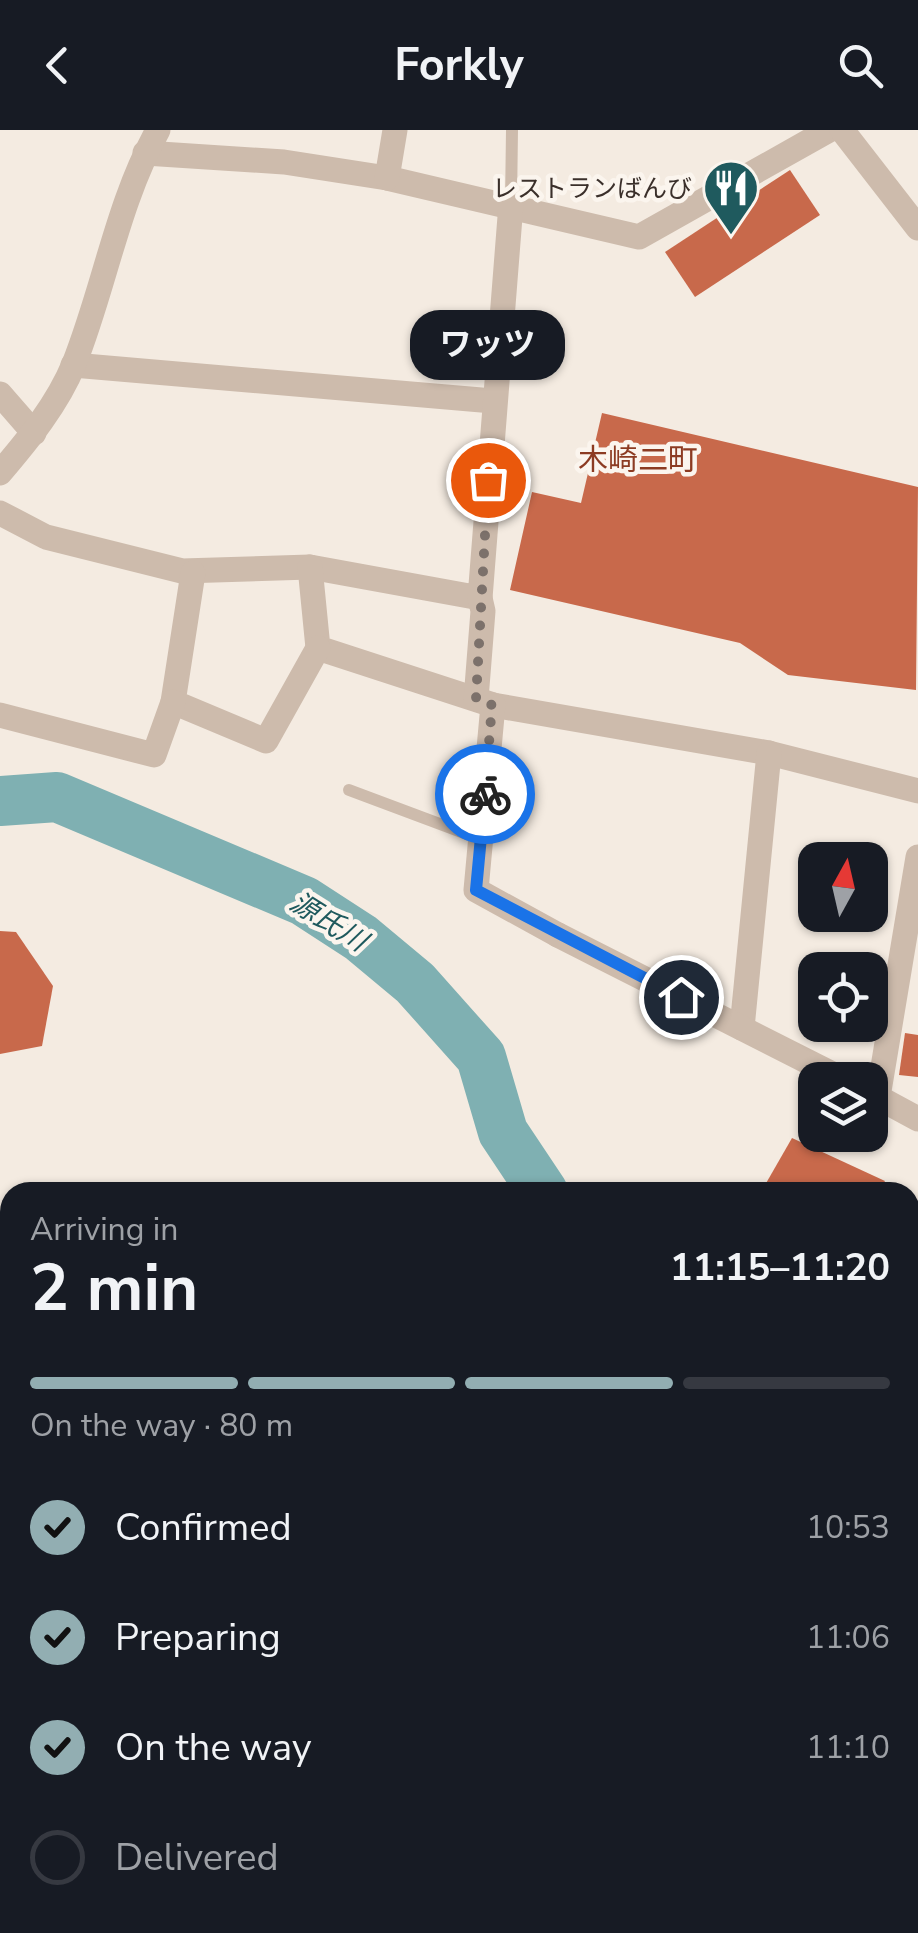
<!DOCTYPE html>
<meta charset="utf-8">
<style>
body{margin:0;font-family:"Nunito Sans","Noto Sans JP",sans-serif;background:#20242c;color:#f1f3f6;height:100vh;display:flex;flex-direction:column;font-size:38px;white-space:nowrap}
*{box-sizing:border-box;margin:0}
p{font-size:32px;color:#9ea1a6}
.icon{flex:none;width:55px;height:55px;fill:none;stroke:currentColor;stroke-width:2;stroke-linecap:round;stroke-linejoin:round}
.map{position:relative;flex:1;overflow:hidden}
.drawer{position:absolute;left:0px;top:1052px;width:920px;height:752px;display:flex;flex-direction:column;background:#171b24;border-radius:30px 30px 0 0;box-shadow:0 2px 8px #0004}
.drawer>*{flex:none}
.needle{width:65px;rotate:8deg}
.fabs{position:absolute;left:798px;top:712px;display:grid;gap:20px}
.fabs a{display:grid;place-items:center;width:90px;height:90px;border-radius:20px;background:#171b24;box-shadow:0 2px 8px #0004;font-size:50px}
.pin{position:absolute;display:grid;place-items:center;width:85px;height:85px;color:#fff;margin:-42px;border:5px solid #fff;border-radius:50%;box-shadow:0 2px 10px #0007}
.courier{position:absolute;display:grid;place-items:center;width:100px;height:100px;margin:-50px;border:8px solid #1a73e8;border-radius:50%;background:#fff;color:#222;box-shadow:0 2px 12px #0007}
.bubble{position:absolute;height:70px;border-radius:30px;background:#171b24;box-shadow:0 2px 8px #0004;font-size:32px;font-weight:700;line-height:70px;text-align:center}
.overview em{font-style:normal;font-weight:700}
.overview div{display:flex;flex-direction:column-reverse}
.overview{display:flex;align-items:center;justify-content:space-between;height:170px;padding:0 30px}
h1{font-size:65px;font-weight:700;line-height:75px}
.bar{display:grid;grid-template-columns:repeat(4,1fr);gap:15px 10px;align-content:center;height:120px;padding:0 30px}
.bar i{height:12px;border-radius:8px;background:#363941}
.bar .current{background:#92aeb2}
.bar p{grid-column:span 4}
ol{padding:0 30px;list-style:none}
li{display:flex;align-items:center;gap:30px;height:110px}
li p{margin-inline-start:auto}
li .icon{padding:10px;border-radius:50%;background:#92aeb2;color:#111;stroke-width:4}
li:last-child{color:#9ea1a6}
li i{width:55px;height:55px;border:5px solid #363941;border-radius:50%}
header{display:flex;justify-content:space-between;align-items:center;height:130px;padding:0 30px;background:#171b24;font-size:45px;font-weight:700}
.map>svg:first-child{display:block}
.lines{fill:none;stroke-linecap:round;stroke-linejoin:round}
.river{stroke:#7fb0b2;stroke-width:50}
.building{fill:#c8694b}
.service{stroke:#cdbbac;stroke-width:12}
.minor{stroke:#cdbbac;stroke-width:25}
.tertiary{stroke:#cdbbac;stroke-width:25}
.done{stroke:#7c716b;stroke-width:10;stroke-dasharray:0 18}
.route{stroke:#1a73e8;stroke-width:12}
.labels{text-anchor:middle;stroke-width:9;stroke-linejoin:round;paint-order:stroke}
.poi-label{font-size:25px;fill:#3b302b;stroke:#fbf5ee;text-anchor:end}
.water-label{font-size:28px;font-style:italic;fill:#1f5a5e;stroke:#fbf5ee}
.quarter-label{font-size:30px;fill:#8c3b22;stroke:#fbf5ee}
</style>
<header><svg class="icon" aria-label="back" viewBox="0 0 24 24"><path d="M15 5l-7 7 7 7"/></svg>Forkly<svg class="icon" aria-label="search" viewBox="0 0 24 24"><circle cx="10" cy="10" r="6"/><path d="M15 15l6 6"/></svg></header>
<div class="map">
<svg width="918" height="1803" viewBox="0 0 918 1803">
<rect width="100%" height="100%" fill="#f4ebe1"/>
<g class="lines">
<g class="river">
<polyline points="0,671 57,667 304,771 361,808 415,853 481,927 503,1002 543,1062"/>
<polyline points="910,1521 918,1527"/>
</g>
</g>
<g class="building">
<polygon points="790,40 820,85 695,167 665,122"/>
<polygon points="602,283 918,357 916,560 788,545 740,513 510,460 532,362 581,373"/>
<polygon points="0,801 16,802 53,856 42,916 0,924"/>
<polygon points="905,903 918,905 918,947 899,945"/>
<polygon points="792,1008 885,1051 879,1062 761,1062"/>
<polygon points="918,1090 918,1216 910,1221 910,1104"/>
<polygon points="918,1239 918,1282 910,1286 910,1243"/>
<polygon points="918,1337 918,1400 910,1396 910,1350"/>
</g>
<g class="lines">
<g class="service">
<polyline points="511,74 512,0"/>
<polyline points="349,660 480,709"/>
<polyline points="444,1803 448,1795"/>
</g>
<g class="minor">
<polyline points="145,23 284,32 387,48 639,107 829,0"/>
<polyline points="387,48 395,0"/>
<polyline points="73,235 493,271"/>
<polyline points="0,264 34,303"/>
<path d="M0,343C28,310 57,275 74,234C105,156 117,74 158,0"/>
<polyline points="0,383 46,407 182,441 310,437 480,468 511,74"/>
<polyline points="310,437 318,518 493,575 769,623 918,661"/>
<polyline points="193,443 173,572 266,611 318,518"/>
<polyline points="476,569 483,481 480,468"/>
<polyline points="493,575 476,760 558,805"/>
<polyline points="0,585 154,625 173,572"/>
<polyline points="742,898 769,623"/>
<polyline points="878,967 918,727"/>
</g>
<g class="tertiary">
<polyline points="842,0 918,98"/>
<polyline points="558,805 844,950"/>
<polyline points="870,963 918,989"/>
<polyline points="0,1303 10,1300"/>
<polyline points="0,1594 10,1605"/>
<polyline points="910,1729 918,1721"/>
<polyline points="103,1795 104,1803"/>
<polyline points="821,1803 833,1795"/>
</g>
</g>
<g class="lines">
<polyline class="done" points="485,664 492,575 476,569 488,350"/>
<polyline class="route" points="485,664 476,760 681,867"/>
</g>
<defs>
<g id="restaurant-pin" transform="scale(2.875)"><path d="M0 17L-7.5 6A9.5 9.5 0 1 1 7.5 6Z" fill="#1f5a5e" stroke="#fbf5ee"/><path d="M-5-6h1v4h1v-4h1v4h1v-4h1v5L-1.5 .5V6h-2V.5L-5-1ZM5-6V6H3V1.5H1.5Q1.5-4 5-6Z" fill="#fff"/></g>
</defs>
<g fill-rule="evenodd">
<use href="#restaurant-pin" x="731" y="58"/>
</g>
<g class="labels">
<g class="poi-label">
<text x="692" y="67">レストランばんび</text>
</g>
<g class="water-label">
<text transform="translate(329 791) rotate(32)" y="10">源氏川</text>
</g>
<g class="quarter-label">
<text x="638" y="340">木崎二町</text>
</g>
</g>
</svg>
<div class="fabs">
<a><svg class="needle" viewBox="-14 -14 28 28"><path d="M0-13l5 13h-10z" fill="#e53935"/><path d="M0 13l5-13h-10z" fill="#9ea1a6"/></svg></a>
<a><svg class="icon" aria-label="locate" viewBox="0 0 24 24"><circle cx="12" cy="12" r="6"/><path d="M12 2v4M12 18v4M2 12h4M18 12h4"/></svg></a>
<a><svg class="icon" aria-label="layers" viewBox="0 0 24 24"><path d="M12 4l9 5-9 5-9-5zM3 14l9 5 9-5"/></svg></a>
</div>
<div class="pin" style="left:488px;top:350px;background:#ea580c"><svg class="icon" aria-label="bag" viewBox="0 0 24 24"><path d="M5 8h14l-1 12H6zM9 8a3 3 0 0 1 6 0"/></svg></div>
<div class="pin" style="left:681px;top:867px;background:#1f2937"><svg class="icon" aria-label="home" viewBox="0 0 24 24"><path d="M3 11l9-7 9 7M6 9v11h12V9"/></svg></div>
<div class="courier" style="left:485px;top:664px"><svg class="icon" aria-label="bike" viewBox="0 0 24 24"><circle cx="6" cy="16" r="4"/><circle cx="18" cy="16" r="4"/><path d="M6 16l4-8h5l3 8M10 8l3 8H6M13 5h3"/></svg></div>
<div class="bubble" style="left:410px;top:180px;width:155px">ワッツ</div>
<section class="drawer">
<div class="overview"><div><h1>2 min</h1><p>Arriving in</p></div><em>11:15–11:20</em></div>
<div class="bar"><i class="current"></i><i class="current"></i><i class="current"></i><i></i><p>On the way · 80 m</p></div>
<ol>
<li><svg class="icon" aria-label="check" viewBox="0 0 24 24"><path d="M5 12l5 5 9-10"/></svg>Confirmed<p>10:53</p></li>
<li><svg class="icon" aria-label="check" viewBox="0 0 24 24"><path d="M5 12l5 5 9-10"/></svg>Preparing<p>11:06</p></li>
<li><svg class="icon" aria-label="check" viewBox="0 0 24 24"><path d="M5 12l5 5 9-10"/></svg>On the way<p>11:10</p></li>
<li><i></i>Delivered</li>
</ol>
</section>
</div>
